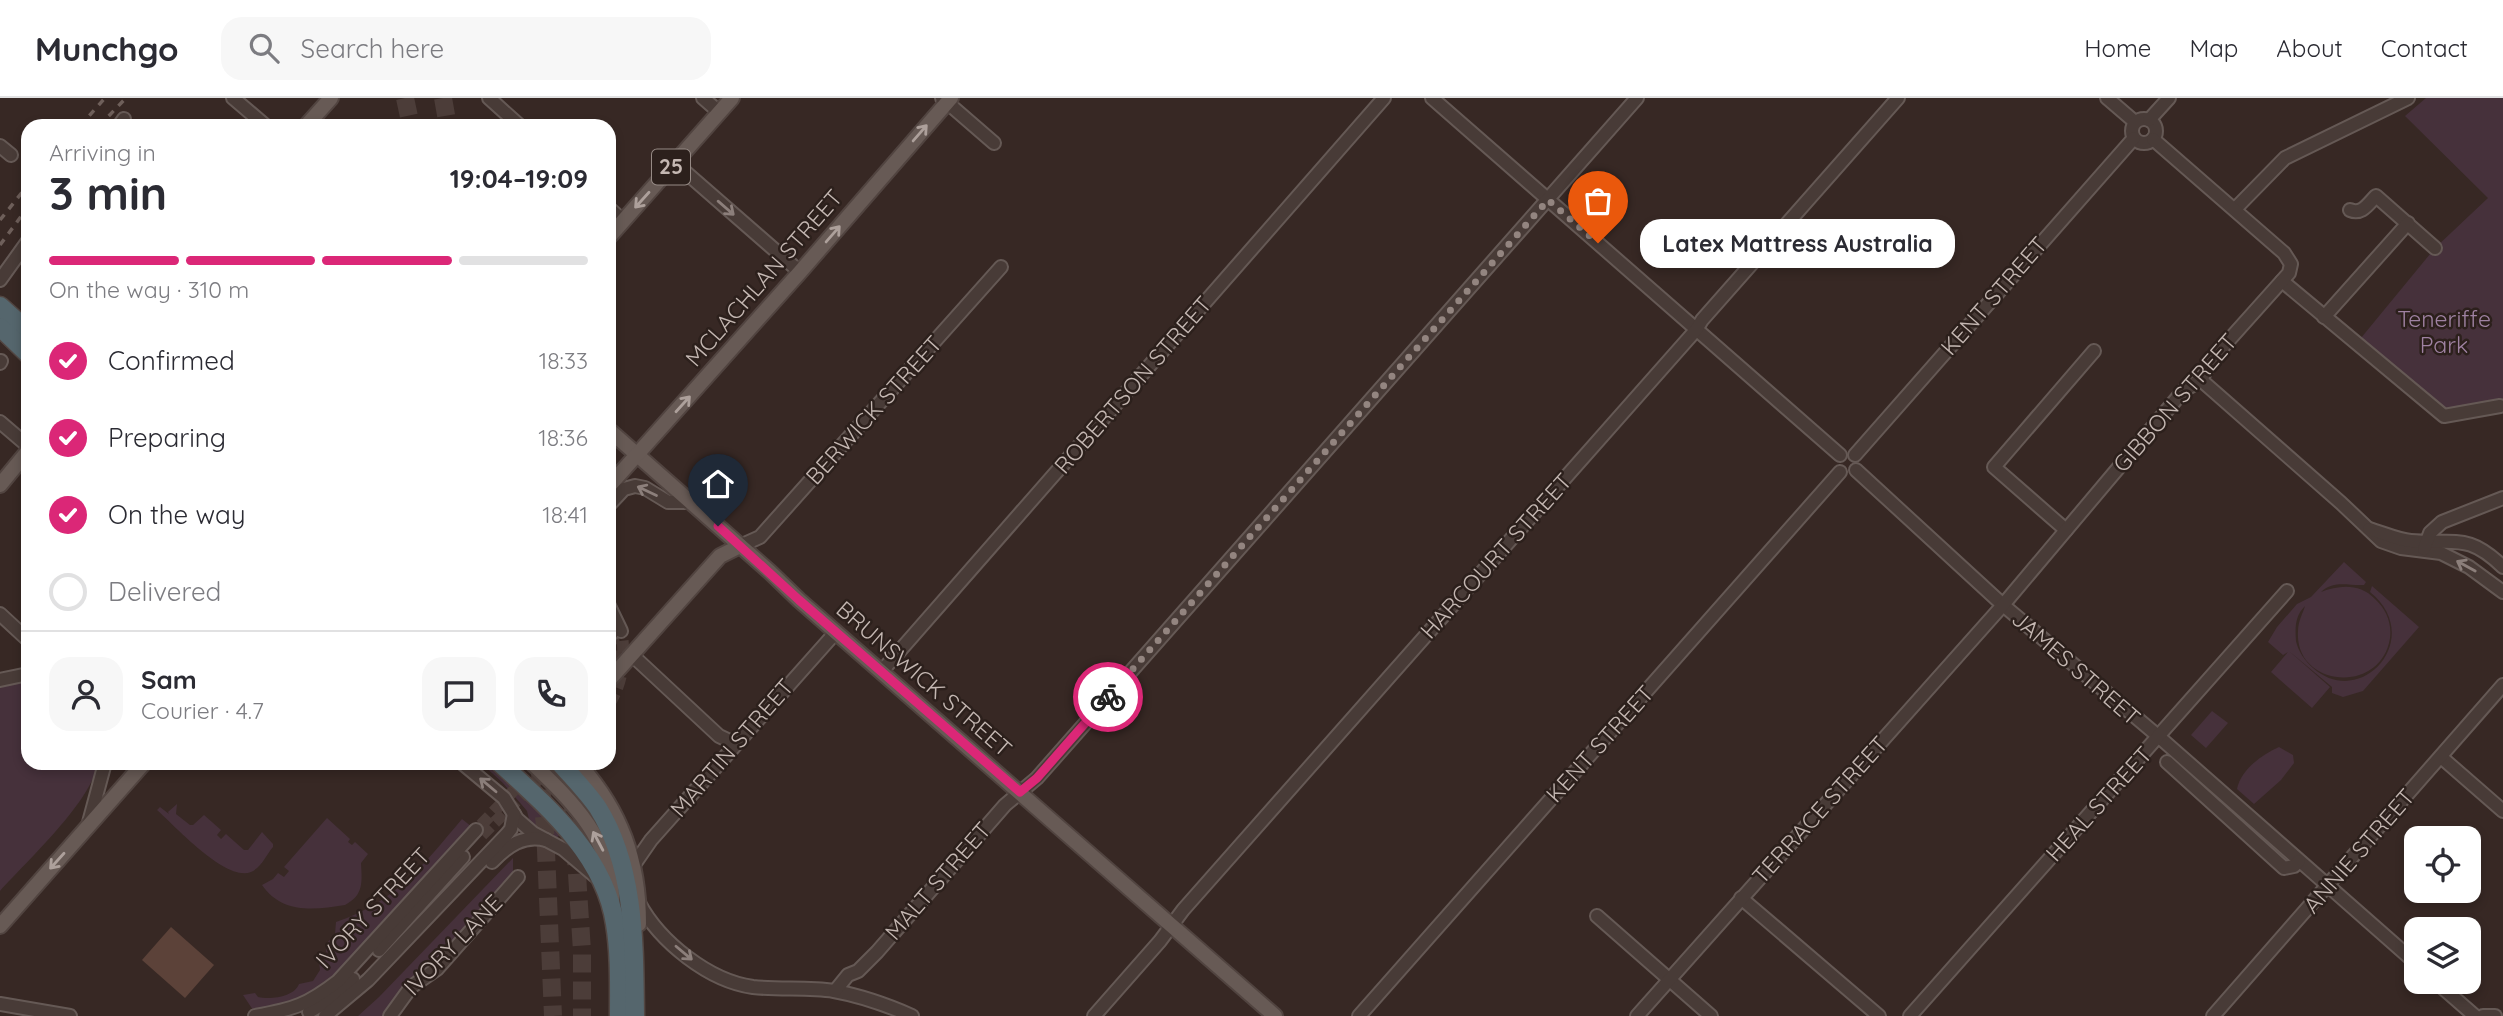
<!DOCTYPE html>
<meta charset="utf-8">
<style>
body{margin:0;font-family:Quicksand,sans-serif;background:#f7f7f7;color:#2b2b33;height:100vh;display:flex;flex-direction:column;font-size:26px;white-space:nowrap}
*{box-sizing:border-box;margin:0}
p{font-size:23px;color:#7c7c81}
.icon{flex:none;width:38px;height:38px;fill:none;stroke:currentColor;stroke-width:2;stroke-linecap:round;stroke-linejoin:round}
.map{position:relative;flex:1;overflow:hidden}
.panel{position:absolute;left:21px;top:21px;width:595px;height:651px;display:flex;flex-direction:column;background:#fff;border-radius:21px;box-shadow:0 4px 10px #0003}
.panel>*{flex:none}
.tools{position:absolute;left:2404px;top:728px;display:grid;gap:14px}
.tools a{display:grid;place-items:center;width:77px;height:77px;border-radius:14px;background:#fff;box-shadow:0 4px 10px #0003;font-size:35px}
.pin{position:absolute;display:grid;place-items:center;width:60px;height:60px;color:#fff;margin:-72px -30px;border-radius:50% 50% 50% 0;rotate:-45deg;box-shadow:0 0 7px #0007}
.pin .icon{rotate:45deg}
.courier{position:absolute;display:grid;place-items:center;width:70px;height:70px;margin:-35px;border:5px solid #db2777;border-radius:50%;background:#fff;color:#222;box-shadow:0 2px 9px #0007}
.bubble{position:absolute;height:49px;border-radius:21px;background:#fff;box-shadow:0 4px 10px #0003;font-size:23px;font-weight:800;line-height:49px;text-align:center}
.summary em{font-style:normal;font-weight:800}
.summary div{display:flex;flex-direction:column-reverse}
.summary{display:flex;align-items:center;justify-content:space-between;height:119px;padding:0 28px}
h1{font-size:46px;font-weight:800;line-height:52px}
.bar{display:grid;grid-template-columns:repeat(4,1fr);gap:10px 7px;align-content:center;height:84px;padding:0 28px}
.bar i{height:9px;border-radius:5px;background:#e1e1e2}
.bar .selected{background:#db2777}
.bar p{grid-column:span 4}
.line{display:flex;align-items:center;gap:18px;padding:0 28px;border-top:2px solid #e1e1e2}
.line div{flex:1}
.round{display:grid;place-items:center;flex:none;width:74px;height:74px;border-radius:21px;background:#f7f7f7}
ol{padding:0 28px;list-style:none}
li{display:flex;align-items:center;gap:21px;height:77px}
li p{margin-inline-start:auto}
li .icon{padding:7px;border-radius:50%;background:#db2777;color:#fff;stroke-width:4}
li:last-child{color:#7c7c81}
li i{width:38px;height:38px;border:4px solid #e1e1e2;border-radius:50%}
header{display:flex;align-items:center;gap:42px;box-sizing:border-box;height:98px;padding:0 35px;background:#fff;border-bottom:2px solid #e1e1e2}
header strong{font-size:33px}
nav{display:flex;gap:38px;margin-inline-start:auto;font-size:24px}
.search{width:490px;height:63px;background:#f7f7f7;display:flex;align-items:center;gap:18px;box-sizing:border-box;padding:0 24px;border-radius:21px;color:#7c7c81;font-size:26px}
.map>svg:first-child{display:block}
.green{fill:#46313b}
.water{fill:#5c4239}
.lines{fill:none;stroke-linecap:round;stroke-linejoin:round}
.minor-tunnel{stroke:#4c3d39;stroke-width:12;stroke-dasharray:12 6;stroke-linecap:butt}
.highway-tunnel{stroke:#4c3d39;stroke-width:18;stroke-dasharray:18 9;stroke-linecap:butt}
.minor-casing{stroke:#655955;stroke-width:16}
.major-casing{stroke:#514440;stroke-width:18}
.highway-casing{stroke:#524642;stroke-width:21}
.minor{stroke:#483b37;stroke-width:12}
.major{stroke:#675a55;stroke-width:14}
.highway{stroke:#55666d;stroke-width:18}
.rail{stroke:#6e5f5a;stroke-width:3.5;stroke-dasharray:7 7;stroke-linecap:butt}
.oneway{stroke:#ada09b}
.oneway2{stroke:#8c7f7b}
.done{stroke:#938580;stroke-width:7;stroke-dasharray:0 12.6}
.route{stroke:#db2777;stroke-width:9}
.labels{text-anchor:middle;stroke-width:5;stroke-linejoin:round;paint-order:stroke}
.shield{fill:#2c201c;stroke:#968a85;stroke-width:2}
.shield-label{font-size:21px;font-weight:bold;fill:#c4b7b2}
.street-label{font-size:23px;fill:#c4b7b2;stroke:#2c201c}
.park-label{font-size:23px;fill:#9f82a2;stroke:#2c201c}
</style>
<header>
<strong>Munchgo</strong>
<div class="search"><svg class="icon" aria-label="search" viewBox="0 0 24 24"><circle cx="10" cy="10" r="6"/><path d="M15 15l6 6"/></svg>Search here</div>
<nav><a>Home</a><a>Map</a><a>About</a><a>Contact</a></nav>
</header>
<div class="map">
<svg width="2503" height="918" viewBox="0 0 2503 918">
<rect width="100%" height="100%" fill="#372824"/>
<g class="green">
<polygon points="2426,0 2503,0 2503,304 2448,313 2358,246 2361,240 2435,150 2488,100 2405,18"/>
<path d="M2344,464L2366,484L2364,487C2348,488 2334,482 2321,494C2339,487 2360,485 2375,501C2386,511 2392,525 2390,540C2381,598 2294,589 2298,533C2298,523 2303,515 2305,508C2295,518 2295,529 2296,543C2298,553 2305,563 2313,570C2362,613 2426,539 2370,494L2372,488L2419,529L2363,593L2343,599L2332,595V589L2289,553L2330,589L2312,610L2271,574L2288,554L2283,557L2268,544L2277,529L2297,506L2311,499Z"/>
<path d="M28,580V665H98C92,703 27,763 0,793V590L11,584Z"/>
<polygon points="2212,613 2228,625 2206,650 2191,637"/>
<path d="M2279,649L2293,657L2294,665L2281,682L2254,706L2237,691C2241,671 2262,657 2279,649Z"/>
<path d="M481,665H485C510,689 537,710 562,734L556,741L539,733L530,725L527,713L503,685Z"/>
<path d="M177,706L176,716L190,727H193L204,717L221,732L217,737L221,741L226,736L244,752H248L262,734L273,746V749C266,757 262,769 251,774C226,784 176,729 157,712L160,709L169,716L168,714Z"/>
<path d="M327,720L350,741L348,744L352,747L355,744L368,756L361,765C362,784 364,797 345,807C314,812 282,816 262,787L273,781L278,775L284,779L289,773L284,769Z"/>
<path d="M462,721L472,729L331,883L292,905L253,912L243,897L255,895L258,899C271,902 294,899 299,886L313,883L320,872L319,863L330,859L329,855L326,854L327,845L335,836L336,824C397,803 422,768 462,721Z"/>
<polygon points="513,760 513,774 435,865 401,892 384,918 358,918 379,899"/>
</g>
<polygon class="water" points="171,829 214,867 185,900 142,862"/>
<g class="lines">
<g class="minor-tunnel">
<polyline points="612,535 615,553 614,569"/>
<path d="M609,606C623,585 626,557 621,533"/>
<polyline points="481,727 540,665"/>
<polyline points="482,737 555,665"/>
</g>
<g class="highway-tunnel">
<polyline points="405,0 411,28"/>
<polyline points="443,0 448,28"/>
<polyline points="539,665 545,729 553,918"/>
<polyline points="570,668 582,853 582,918"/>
</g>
<g class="minor-casing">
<g id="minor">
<polyline points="233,0 266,28"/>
<polyline points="489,0 520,28"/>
<polyline points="703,0 719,14"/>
<polyline points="942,0 994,45"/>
<polyline points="1432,0 1840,357"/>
<polyline points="2107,0 2135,24"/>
<circle cx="2144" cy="33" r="12"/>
<polyline points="2149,22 2169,0"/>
<polyline points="119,28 124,21"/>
<polyline points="0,48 11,57"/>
<polyline points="675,65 800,174"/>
<polyline points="609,110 623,123"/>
<polyline points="2235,111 2285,60 2408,0"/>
<path d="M2350,112C2362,117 2368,106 2376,98L2435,150"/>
<polyline points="0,182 28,143"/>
<polyline points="2282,183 2444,318 2500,308"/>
<polyline points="2324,219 2408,125"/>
<polyline points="0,265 1,263"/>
<polyline points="2201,282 2341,405 2381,443 2401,450 2441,455 2469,469 2503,494"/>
<polyline points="0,324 28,348"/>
<polyline points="1855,357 2134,40"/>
<polyline points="1856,372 2003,507 2158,638 2417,866"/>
<polyline points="609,407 624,391 635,388 645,390 668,404 690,404"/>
<path d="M2369,431C2383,435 2398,442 2411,443C2455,447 2467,434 2503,469"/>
<polyline points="2066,432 1994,369 2094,253"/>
<polyline points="740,448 760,439 1001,169"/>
<polyline points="2424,451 2430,435 2442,424 2503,400"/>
<polyline points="609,508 621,533"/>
<polyline points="0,516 28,542"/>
<polyline points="609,528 612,535"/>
<polyline points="632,557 719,638 736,646"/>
<polyline points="882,573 1384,0"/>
<polyline points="0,582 28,576"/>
<polyline points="2441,659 2503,713"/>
<polyline points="2167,664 2284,770 2294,768 2299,763"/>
<polyline points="462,665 504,700 517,721 533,735 563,751 595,778"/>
<polyline points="88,728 105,665"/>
<path d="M492,764C507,748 524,736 546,742"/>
<polyline points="633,768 651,742 836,534"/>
<polyline points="1741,800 1879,918"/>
<path d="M639,805C660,844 709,883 753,889C780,892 808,889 834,893C862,898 887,907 912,918"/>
<polyline points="1597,818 1711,918"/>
<polyline points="379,852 463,759"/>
<polyline points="2436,884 2475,918"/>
<polyline points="835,893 848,877 858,873 877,854 1005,707 1037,680 1637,0"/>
<polyline points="0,906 70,918"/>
<polyline points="309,914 324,905 353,881"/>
<path d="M255,918C294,911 307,907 338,883L476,732"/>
<polyline points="325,918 368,882 507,736 511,731 514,716"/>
<polyline points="390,918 411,889 437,871 518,779"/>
<polyline points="1094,918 1160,843 1183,812 1696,232 1702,222 1898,0"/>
<polyline points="1359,918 1840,374"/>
<polyline points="1637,918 2003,507 2184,292 2201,282 2212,261 2289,175 2291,166 2284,155 2153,41"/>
<polyline points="1910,918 2287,493"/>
<polyline points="2213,918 2503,587"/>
<polyline points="2483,918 2495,918"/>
</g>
</g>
<g class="major-casing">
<g id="major">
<polyline points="306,28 331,0"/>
<polyline points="609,139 732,0"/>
<polyline points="609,332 770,474 799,502 1275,918"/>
<polyline points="0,387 28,353"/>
<polyline points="609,388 800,174 951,0"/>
<polyline points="609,582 720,458 740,448"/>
<path d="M532,665C572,703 614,744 612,803"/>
<path d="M578,665C621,712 639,763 639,826"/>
<polyline points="0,828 144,665"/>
</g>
</g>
<g class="highway-casing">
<g id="highway">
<polyline points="0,208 28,233"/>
<polyline points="0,229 28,256"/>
<path d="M500,665C548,709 605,758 615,826C620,856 619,888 619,918"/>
<path d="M560,665C573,680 587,694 598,710C636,771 634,849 635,918"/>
</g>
</g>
<use href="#minor" class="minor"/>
<use href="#major" class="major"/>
<use href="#highway" class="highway"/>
<g class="rail">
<polyline points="80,28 105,0"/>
<polyline points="99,28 126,0"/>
<polyline points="0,122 28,87"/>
<polyline points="0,147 28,109"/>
</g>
</g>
<defs><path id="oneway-shaft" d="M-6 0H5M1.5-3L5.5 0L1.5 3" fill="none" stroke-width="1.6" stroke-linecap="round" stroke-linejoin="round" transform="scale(1.75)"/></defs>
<g class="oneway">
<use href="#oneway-shaft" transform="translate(920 35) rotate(-49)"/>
<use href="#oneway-shaft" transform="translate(642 102) rotate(132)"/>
<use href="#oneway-shaft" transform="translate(833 136) rotate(-49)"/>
<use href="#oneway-shaft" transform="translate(683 306) rotate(-48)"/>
<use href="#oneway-shaft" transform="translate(598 743) rotate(-118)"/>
<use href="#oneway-shaft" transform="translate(57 763) rotate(132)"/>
</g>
<g class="oneway2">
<use href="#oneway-shaft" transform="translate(726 110) rotate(41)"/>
<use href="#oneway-shaft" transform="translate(647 393) rotate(-155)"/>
<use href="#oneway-shaft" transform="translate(2466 468) rotate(-151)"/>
<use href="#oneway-shaft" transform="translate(488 687) rotate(-140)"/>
<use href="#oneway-shaft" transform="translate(684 855) rotate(40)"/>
</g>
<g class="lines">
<polyline class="done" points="1108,599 1548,102 1598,145"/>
<polyline class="route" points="718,428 799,502 1020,694 1037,680 1108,599"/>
</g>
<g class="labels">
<rect class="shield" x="652" y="51.5" width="38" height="35" rx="5"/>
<g class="shield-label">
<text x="671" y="76">25</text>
</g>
<g class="street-label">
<text transform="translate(764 180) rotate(-49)" y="8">MCLACHLAN STREET</text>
<text transform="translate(1994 198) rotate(-49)" y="8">KENT STREET</text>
<text transform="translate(1133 287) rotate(-49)" y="8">ROBERTSON STREET</text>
<text transform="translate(2175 305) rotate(-49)" y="8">GIBBON STREET</text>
<text transform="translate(874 312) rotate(-48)" y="8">BERWICK STREET</text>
<text transform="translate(1496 458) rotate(-48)" y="8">HARCOURT STREET</text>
<text transform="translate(2076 570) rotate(41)" y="8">JAMES STREET</text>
<text transform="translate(924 581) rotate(41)" y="8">BRUNSWICK STREET</text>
<text transform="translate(1600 646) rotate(-48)" y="8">KENT STREET</text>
<text transform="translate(732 650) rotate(-49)" y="8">MARTIN STREET</text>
<text transform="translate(2099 706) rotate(-48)" y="8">HEAL STREET</text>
<text transform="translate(1820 712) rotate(-48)" y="8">TERRACE STREET</text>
<text transform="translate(2359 753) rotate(-49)" y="8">ANNIE STREET</text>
<text transform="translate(938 783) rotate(-49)" y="8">MALT STREET</text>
<text transform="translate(373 810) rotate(-47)" y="8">IVORY STREET</text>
<text transform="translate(453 847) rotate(-46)" y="8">IVORY LANE</text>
</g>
<g class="park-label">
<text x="2444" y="229">Teneriffe<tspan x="2444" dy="26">Park</tspan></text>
</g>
</g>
</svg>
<div class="tools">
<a><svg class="icon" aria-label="locate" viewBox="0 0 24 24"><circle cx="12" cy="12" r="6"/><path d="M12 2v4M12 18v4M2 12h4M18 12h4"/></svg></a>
<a><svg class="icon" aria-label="layers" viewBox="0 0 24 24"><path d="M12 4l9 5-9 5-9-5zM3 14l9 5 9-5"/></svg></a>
</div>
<div class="pin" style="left:1598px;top:145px;background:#ea580c"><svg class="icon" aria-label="bag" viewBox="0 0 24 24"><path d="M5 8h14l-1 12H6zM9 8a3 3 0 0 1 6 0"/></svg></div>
<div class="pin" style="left:718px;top:428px;background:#1f2937"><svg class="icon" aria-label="home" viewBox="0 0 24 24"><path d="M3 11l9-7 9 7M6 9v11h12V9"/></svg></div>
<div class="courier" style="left:1108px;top:599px"><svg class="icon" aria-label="bike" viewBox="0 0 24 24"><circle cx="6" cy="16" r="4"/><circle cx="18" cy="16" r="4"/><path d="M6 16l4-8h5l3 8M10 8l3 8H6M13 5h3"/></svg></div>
<div class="bubble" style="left:1640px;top:121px;width:315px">Latex Mattress Australia</div>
<section class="panel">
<div class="summary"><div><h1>3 min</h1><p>Arriving in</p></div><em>19:04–19:09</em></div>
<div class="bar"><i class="selected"></i><i class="selected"></i><i class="selected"></i><i></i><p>On the way · 310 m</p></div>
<ol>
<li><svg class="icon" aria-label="check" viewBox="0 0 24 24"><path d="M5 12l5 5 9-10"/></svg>Confirmed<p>18:33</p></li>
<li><svg class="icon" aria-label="check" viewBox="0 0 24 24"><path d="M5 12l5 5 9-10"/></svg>Preparing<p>18:36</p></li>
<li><svg class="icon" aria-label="check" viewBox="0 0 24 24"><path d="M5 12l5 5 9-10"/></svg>On the way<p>18:41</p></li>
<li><i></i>Delivered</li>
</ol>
<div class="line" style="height:126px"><a class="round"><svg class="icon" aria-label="person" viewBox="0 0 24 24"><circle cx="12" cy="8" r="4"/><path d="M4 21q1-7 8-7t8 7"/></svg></a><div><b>Sam</b><p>Courier · 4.7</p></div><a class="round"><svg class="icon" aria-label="chat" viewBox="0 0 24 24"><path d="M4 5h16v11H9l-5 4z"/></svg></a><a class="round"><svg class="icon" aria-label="phone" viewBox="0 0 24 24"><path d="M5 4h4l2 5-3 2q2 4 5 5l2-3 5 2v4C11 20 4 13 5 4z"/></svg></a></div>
</section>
</div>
